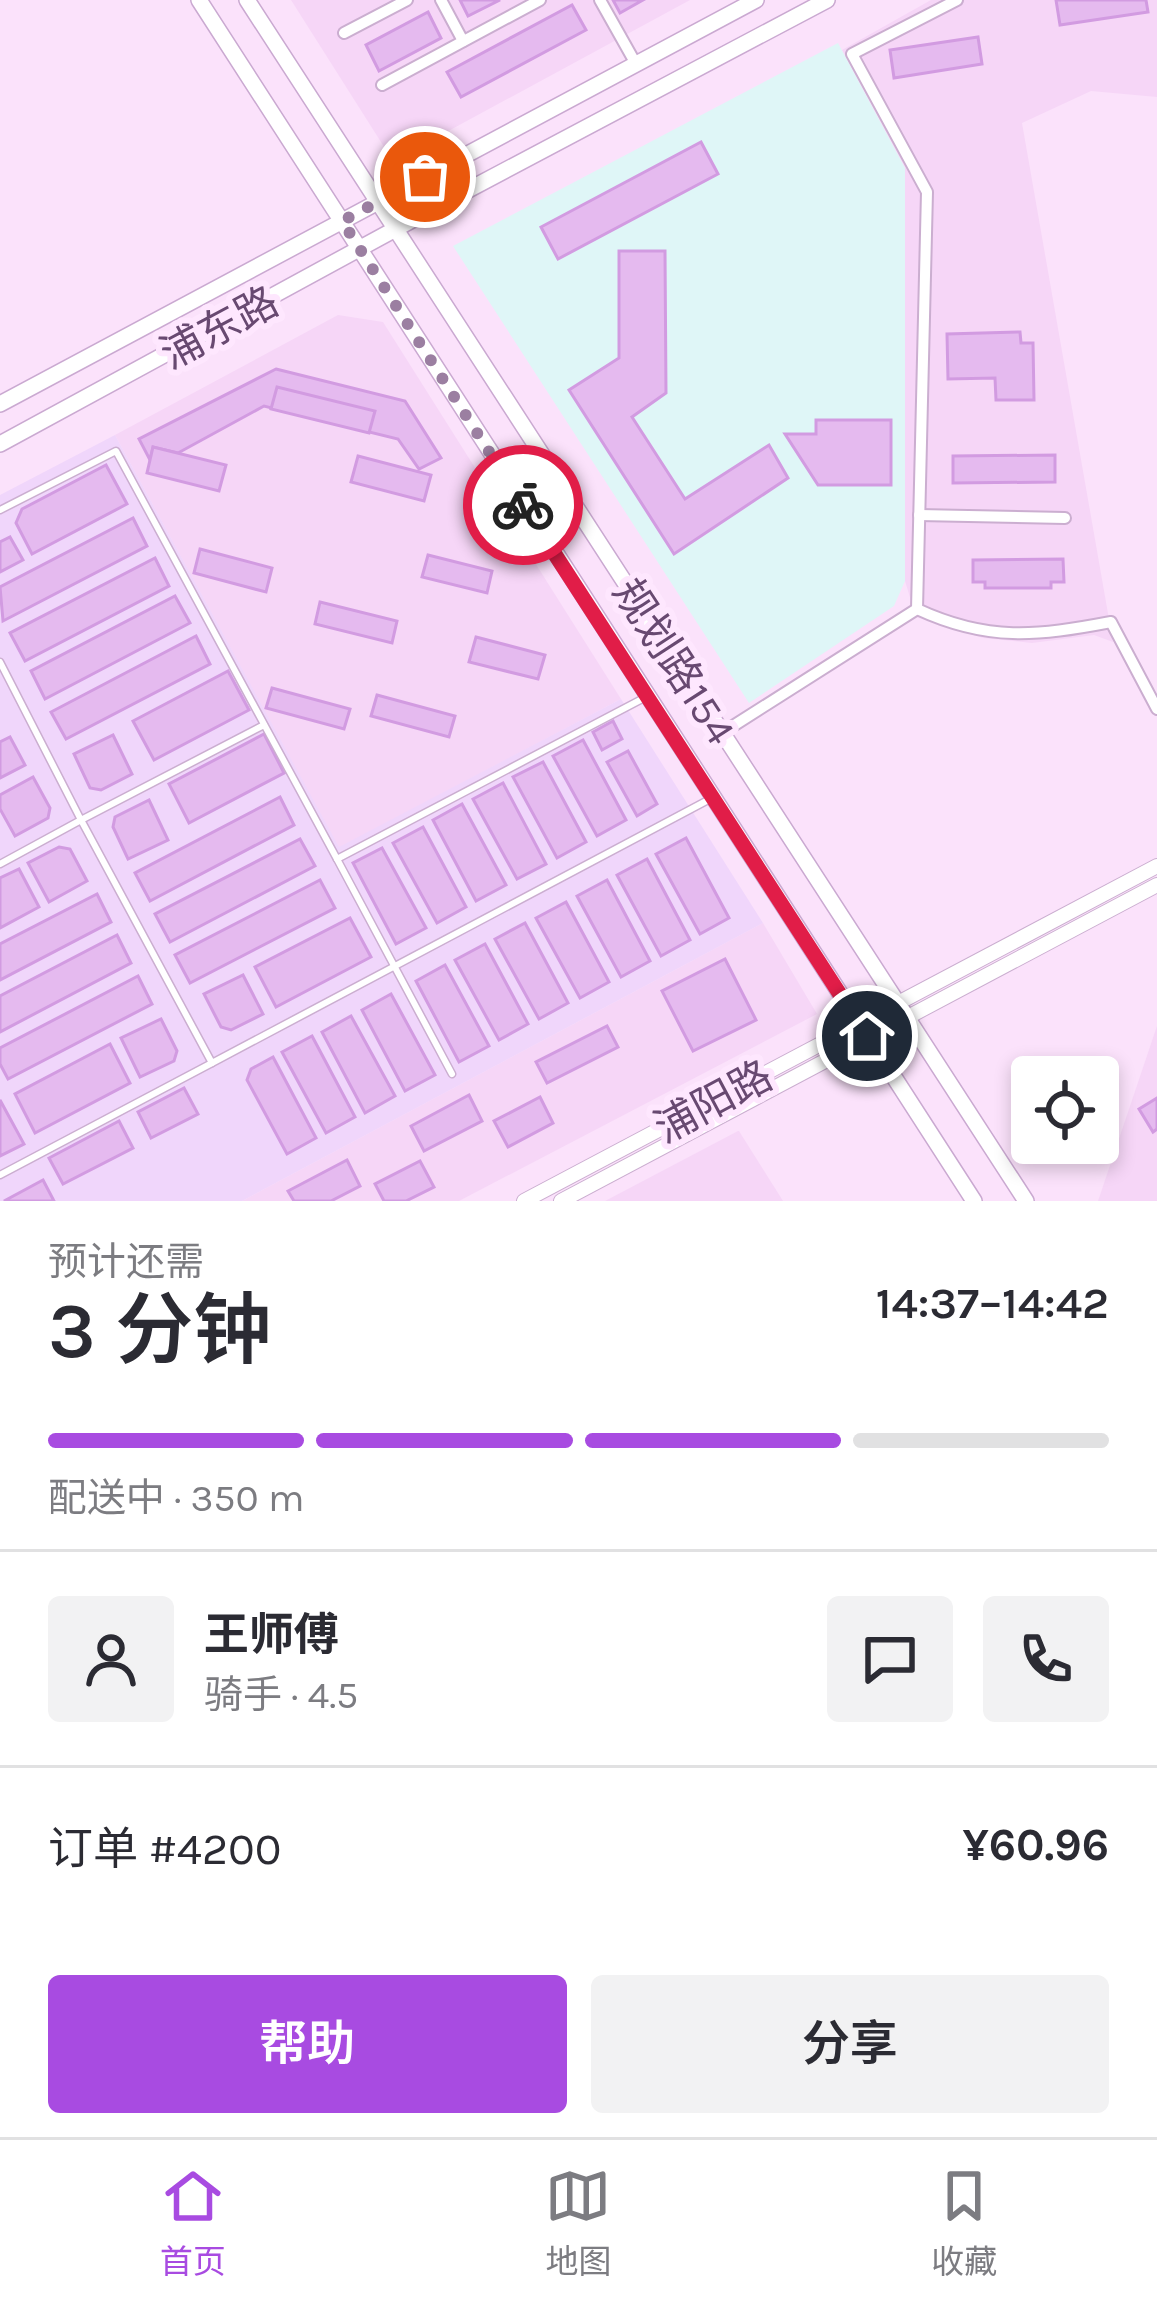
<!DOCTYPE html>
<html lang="zh">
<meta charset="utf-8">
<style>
body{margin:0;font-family:Karla,"Noto Sans SC",sans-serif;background:#f2f2f3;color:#2b2b33;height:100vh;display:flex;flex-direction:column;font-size:45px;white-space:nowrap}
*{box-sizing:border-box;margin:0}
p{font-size:39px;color:#7c7c81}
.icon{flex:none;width:66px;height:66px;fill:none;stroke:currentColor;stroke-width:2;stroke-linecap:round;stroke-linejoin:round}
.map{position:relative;height:1201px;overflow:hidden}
.drawer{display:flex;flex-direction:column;background:#fff;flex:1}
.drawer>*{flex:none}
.buttons{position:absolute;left:1011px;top:1056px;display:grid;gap:24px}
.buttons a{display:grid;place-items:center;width:108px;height:108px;border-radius:12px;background:#fff;box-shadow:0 6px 18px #0003;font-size:60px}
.pin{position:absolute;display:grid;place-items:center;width:102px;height:102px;color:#fff;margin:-51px;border:6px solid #fff;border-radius:50%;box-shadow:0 3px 12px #0007}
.courier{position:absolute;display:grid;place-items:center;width:120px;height:120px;margin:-60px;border:9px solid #e11d48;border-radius:50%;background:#fff;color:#222;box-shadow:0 3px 15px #0007}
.overview em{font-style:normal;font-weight:600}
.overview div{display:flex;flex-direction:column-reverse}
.overview{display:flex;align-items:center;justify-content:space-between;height:204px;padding:0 48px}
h1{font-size:78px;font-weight:600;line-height:90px}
.bar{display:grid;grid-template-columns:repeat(4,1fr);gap:18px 12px;align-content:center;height:144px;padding:0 48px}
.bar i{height:15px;border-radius:9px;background:#e1e1e2}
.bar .current{background:#a84be1}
.bar p{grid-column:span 4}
.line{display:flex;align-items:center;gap:30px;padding:0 48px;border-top:3px solid #e1e1e2}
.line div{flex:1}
.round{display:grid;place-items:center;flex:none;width:126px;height:126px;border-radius:12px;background:#f2f2f3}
.primary-button{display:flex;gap:24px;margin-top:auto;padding:24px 48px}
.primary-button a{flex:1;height:138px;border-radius:12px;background:#a84be1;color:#fff;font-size:48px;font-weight:600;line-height:138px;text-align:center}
.primary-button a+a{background:#f2f2f3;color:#2b2b33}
.dock{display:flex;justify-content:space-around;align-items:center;height:168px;border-top:3px solid #e1e1e2;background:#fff;font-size:33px;color:#7c7c81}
.dock a{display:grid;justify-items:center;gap:6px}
.dock .current{color:#a84be1}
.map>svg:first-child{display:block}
.residential{fill:#f6d6f7}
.commercial{fill:#f0d6fb}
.education{fill:#dff6f7}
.building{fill:#e5baef;stroke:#d29be1;stroke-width:3}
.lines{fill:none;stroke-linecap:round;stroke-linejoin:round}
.service-casing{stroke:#cbaed0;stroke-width:9}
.minor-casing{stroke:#cbaed0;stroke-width:14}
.tertiary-casing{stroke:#cbaed0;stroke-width:16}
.secondary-casing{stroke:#caa9d1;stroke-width:18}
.service{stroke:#fff;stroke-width:6}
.minor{stroke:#fff;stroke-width:10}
.tertiary{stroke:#fff;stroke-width:14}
.secondary{stroke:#fff;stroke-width:15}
.done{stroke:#9b7fa1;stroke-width:12;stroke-dasharray:0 21.6}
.route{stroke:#e11d48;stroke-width:15}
.labels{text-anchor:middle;stroke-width:12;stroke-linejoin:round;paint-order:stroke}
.street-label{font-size:42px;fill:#684971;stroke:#fee7fe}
</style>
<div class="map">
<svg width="1157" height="1201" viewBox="0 0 1157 1201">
<rect width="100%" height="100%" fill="#fbe2fb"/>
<g class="residential">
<polygon points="291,0 690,0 393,161"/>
<polygon points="931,0 1157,0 1157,97 1091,91 1022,123 1113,642 1094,635 1032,643 983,638 916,617 905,581 905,168 842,50"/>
<polygon points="338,315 383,322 621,699 339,848 115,435"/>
<polygon points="763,923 817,1014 459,1201 242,1201"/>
<polygon points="1157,1026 1157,1201 1098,1201"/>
<polygon points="739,1131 783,1201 605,1201 738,1131"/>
</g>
<polygon class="commercial" points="115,435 339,847 621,699 763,923 242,1201 0,1201 0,495"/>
<polygon class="education" points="838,43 905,168 905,581 894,606 749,703 453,246"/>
<g class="building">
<polygon points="460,0 500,0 468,16"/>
<polygon points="613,0 643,0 620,13"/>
<polygon points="1056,0 1146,0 1148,12 1060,25"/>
<polygon points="572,5 586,30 461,97 447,72"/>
<polygon points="428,12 441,38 379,71 366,45"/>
<polygon points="978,37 982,64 894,78 890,50"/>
<polygon points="701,142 718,174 558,259 541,227"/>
<polygon points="619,251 665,251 666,393 632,417 685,499 769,445 788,478 674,554 569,390 619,358"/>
<polygon points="1020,332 1021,343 1033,343 1034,400 996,400 995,378 948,379 947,334"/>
<polygon points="276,369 405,401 441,458 419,469 398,439 264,406 178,453 153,447 150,460 139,439"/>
<polygon points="277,387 375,411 369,433 271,409"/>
<polygon points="816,420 891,420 891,485 818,485 785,434 816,434"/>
<polygon points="153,447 226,465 219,491 147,473"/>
<polygon points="1055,455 1055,482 953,483 953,456"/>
<polygon points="358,456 431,475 424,501 351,482"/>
<polygon points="106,465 127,504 32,554 16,523 22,509"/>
<polygon points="133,518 147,546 3,621 0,587"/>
<polygon points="10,537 23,560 0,572 0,542"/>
<polygon points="200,549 272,568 266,592 194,573"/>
<polygon points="428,555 492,571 487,593 422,577"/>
<polygon points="155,558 169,586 25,661 10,633"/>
<polygon points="1063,559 1064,582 1051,582 1051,588 985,588 985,582 973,582 973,560"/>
<polygon points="175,596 190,623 45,699 31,671"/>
<polygon points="320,602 397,621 392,643 315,624"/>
<polygon points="196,636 210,664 66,739 51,712"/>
<polygon points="476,637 545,655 538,679 469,662"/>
<polygon points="228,671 249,710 154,760 133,721"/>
<polygon points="272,688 350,709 344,729 266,708"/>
<polygon points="377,695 455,716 449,737 371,716"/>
<polygon points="613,721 622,739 602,750 593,732"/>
<polygon points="264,734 284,773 189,823 169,784"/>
<polygon points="113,735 132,774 101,790 90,788 74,754"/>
<polygon points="10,737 25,765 0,778 0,742"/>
<polygon points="583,740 626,820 597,836 553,756"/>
<polygon points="628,751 657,804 637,816 607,762"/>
<polygon points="543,762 586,842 557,858 513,777"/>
<polygon points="33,777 50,808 48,818 15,836 0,809 0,795"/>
<polygon points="503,783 546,864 517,879 473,799"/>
<polygon points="280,797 294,825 150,901 135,873"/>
<polygon points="149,800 168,840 128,859 113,827 115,817"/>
<polygon points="462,804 506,885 476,901 433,820"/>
<polygon points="423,827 466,907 437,923 393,843"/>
<polygon points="686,838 729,918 700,934 656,854"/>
<polygon points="300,839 315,866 170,942 155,914"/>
<polygon points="59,847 70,849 87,881 49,902 28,863"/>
<polygon points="382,848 426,928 396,944 353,863"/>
<polygon points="647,859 690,940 661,956 617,875"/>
<polygon points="19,869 39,907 0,928 0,878"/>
<polygon points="320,880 335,908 190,983 175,955"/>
<polygon points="607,880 650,961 621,977 577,896"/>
<polygon points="97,894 111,922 0,980 0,944"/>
<polygon points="566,902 609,982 580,998 536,918"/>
<polygon points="350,918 371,957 276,1007 255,967"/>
<polygon points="525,923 568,1003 539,1019 495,939"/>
<polygon points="117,935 131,963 0,1032 0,996"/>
<polygon points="485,944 528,1024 499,1040 455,960"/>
<polygon points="725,959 756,1020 693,1051 662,991"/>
<polygon points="445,965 489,1046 459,1062 416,981"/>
<polygon points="243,975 263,1014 231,1030 221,1027 204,994"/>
<polygon points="138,976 152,1004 8,1079 0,1064 0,1048"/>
<polygon points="391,994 435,1075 405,1091 362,1010"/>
<polygon points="351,1016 395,1096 365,1113 322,1032"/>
<polygon points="161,1019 177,1051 174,1061 140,1077 121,1038"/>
<polygon points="607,1026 618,1047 547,1083 536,1062"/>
<polygon points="312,1036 355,1117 326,1133 282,1052"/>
<polygon points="110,1044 130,1083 35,1133 15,1094"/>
<polygon points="273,1057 316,1138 287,1154 247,1080 251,1069"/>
<polygon points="184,1088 198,1114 151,1138 138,1112"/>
<polygon points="469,1095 482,1121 424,1151 411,1126"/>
<polygon points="540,1097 553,1123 508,1147 494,1121"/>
<polygon points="1157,1098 1157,1129 1153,1132 1139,1109"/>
<polygon points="0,1100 24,1144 0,1156"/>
<polygon points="119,1121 133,1148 63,1184 49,1158"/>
<polygon points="347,1160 360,1186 331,1201 294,1201 288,1191"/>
<polygon points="420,1161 434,1187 406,1201 384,1201 375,1184"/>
<polygon points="43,1180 54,1201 4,1201"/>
</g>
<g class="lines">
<g class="service-casing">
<g id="service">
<polyline points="0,510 116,451 337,859"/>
<polyline points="0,662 81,820 264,725"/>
<polyline points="0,864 81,820 212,1063 710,799"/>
<polyline points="452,1074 337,859 644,698"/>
<polyline points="0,1175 212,1063"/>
</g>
</g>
<g class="minor-casing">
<g id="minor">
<polyline points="441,0 463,41"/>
<polyline points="600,0 636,64"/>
<polyline points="344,33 407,0"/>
<polyline points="382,85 540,0"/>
<polyline points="919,515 1065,518"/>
<path d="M917,609C988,642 1037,636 1111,622L1157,709"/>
<polyline points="722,733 917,609 927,192 852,54 957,0"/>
</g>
</g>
<g class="tertiary-casing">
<g id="tertiary">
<polyline points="524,1201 1157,866"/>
<polyline points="561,1201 1157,885"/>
</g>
</g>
<g class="secondary-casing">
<g id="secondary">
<polyline points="199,0 974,1201"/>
<polyline points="247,0 1026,1201"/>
<polyline points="0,404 756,0"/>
<polyline points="0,444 436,207 827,0"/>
</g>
</g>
<use href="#service" class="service"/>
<use href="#minor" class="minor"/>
<use href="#tertiary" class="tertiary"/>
<use href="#secondary" class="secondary"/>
</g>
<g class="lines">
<polyline class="done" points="425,177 342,221 523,505"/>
<polyline class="route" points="523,505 867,1036"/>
</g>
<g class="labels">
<g class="street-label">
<text transform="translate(219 327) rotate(-28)" y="15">浦东路</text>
<text transform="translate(675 661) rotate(57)" y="15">规划路154</text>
<text transform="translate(713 1101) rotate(-28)" y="15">浦阳路</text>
</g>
</g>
</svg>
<div class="buttons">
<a><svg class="icon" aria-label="locate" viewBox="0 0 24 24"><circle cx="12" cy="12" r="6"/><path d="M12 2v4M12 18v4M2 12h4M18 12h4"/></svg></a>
</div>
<div class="pin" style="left:425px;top:177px;background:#ea580c"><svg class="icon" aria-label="bag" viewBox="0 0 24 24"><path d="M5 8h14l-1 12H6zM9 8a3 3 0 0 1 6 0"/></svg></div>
<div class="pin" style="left:867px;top:1036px;background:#1f2937"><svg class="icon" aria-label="home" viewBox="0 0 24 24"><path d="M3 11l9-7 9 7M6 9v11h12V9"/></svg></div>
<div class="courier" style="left:523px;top:505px"><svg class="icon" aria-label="bike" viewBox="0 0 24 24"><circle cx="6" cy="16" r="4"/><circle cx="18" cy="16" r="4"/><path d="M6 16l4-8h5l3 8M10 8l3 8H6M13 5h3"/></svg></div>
</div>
<section class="drawer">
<div class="overview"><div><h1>3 分钟</h1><p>预计还需</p></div><em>14:37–14:42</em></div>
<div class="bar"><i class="current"></i><i class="current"></i><i class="current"></i><i></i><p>配送中 · 350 m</p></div>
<div class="line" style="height:216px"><a class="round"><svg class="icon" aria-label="person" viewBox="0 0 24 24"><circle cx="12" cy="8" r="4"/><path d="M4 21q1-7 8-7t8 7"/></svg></a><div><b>王师傅</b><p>骑手 · 4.5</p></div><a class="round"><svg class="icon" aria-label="chat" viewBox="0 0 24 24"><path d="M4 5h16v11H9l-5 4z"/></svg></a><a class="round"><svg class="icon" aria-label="phone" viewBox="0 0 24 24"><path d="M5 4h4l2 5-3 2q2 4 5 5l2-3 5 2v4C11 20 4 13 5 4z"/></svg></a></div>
<div class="line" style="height:156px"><div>订单 #4200</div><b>¥60.96</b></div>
<div class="primary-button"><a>帮助</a><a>分享</a></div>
</section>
<nav class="dock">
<a class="current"><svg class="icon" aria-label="home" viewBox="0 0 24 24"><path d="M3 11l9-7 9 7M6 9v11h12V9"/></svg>首页</a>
<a><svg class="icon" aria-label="map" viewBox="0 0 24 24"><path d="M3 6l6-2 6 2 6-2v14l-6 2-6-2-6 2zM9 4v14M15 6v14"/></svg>地图</a>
<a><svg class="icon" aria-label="saved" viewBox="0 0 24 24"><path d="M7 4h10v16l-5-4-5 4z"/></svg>收藏</a>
</nav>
